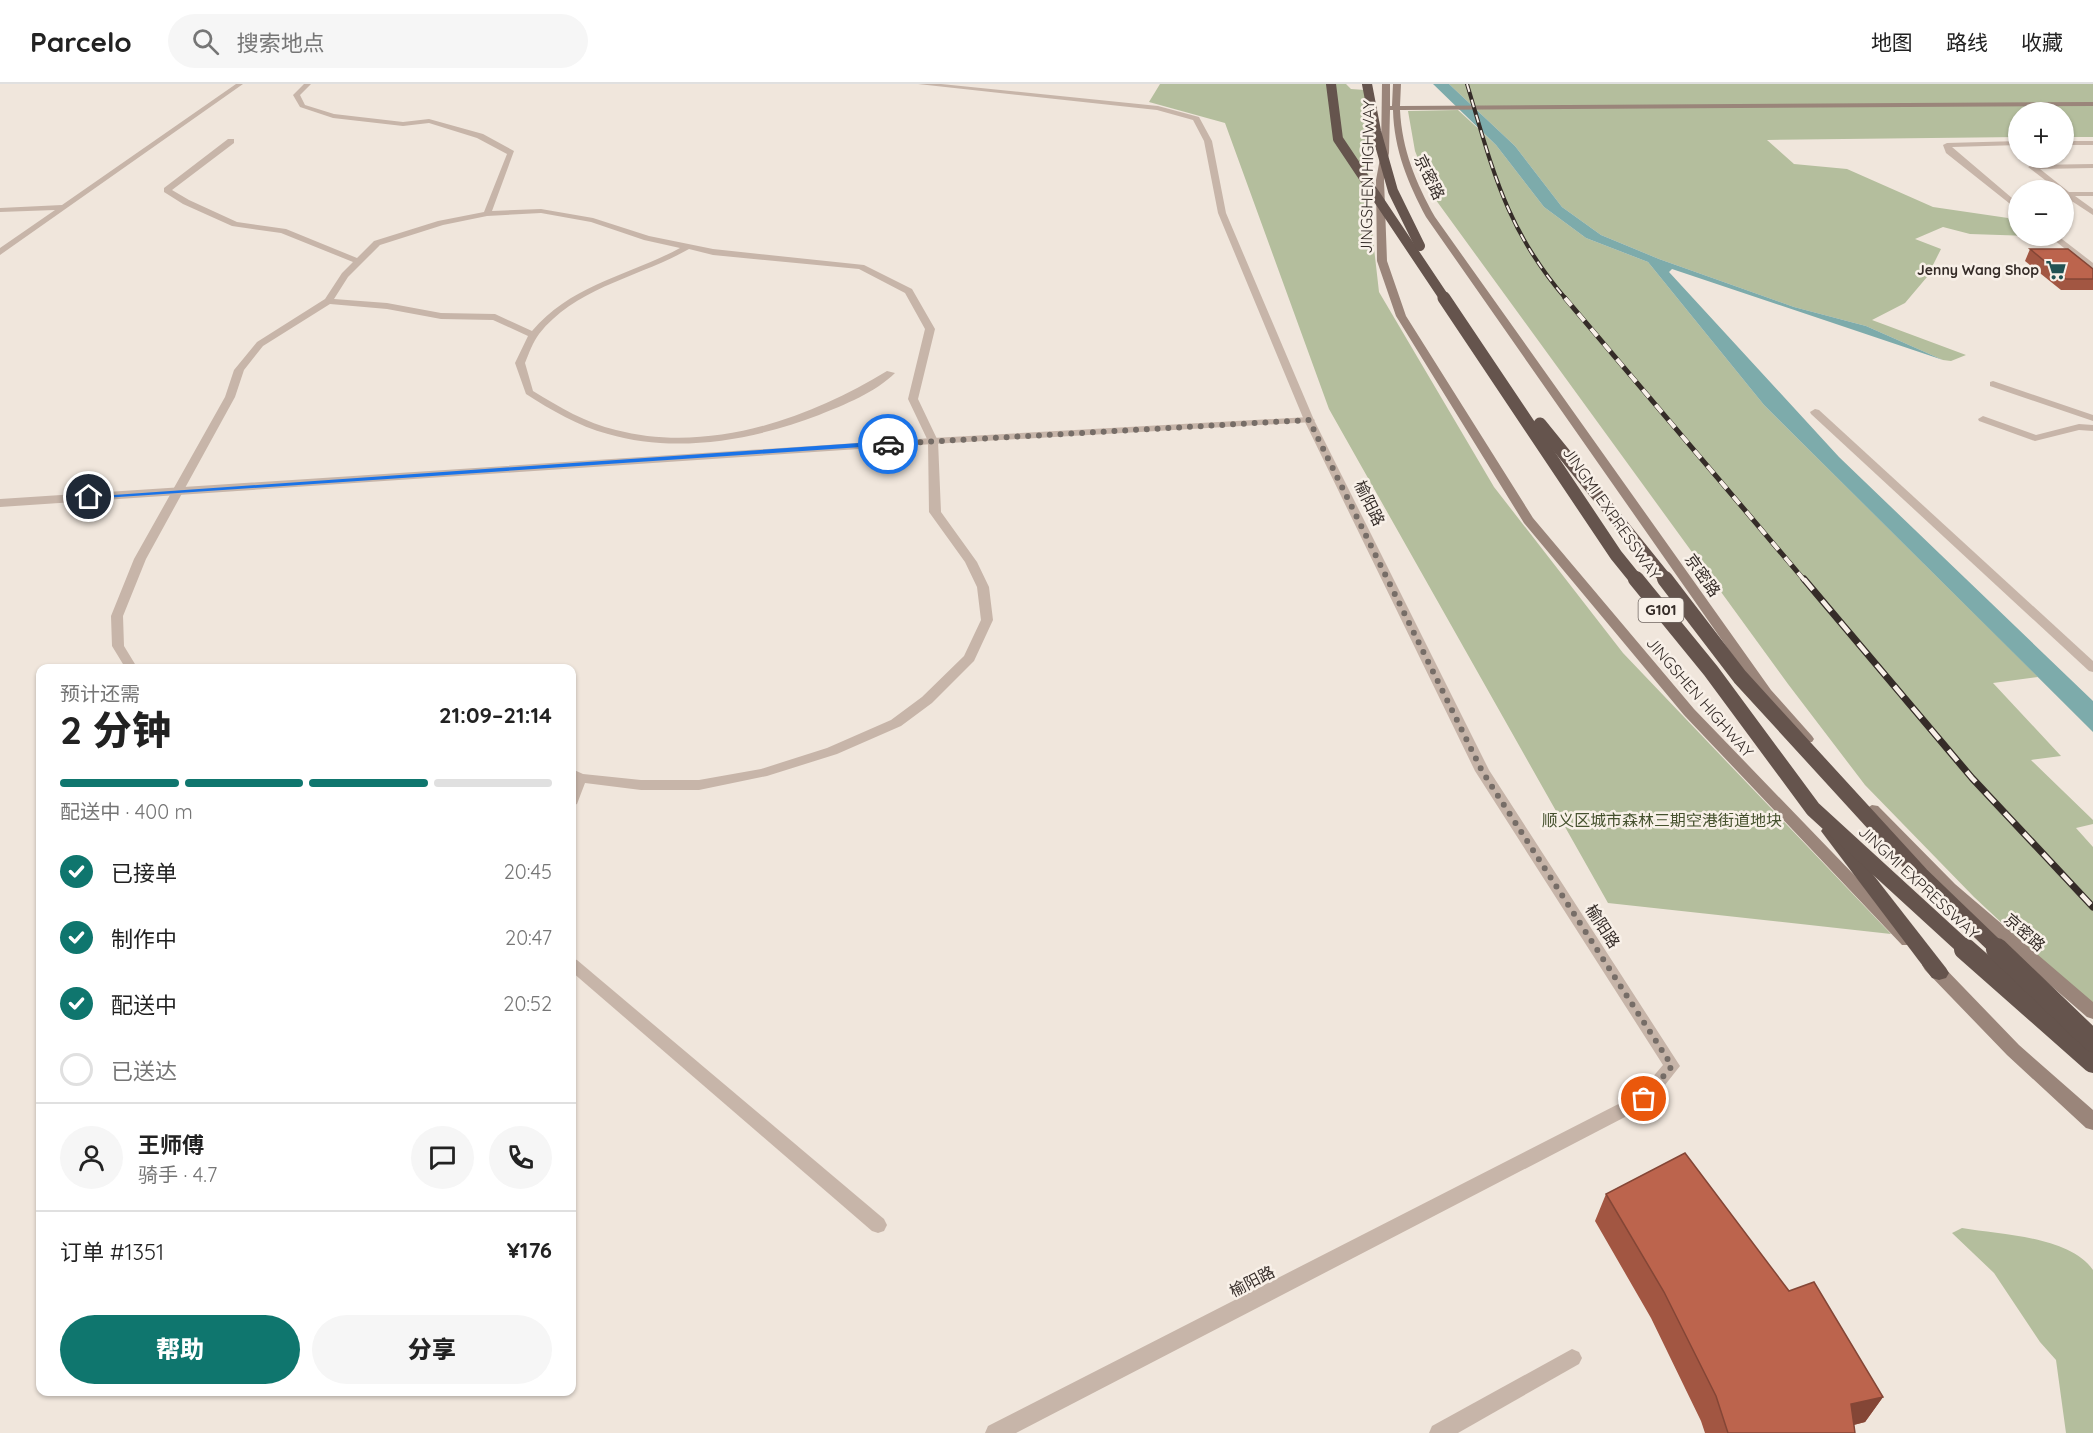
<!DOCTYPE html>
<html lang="zh">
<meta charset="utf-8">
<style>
body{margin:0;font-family:Quicksand,"Noto Sans SC",sans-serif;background:#f6f6f6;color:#222;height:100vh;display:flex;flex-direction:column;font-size:22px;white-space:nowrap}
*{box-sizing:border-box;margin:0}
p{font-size:20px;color:#767676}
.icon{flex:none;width:33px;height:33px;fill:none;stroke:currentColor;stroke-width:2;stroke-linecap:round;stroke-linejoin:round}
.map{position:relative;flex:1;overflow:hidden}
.panel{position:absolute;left:36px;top:580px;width:540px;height:732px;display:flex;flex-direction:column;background:#fff;border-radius:12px;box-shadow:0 2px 4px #0004}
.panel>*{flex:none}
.buttons{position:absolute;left:2008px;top:18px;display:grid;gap:12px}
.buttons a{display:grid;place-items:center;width:66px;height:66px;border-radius:50%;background:#fff;box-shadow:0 2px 4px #0004;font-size:30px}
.pin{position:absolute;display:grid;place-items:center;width:51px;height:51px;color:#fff;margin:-26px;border:3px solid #fff;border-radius:50%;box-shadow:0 2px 6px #0007}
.courier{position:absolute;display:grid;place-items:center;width:60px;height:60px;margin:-30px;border:4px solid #1a73e8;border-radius:50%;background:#fff;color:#222;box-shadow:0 2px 8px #0007}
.headline em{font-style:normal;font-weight:800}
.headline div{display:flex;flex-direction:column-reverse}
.headline{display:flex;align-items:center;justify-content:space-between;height:102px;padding:0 24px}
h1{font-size:39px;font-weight:800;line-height:45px}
.bar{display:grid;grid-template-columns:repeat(4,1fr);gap:9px 6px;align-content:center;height:72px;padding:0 24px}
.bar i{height:8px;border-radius:4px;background:#e0e0e0}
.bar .selected{background:#0f766e}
.bar p{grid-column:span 4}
.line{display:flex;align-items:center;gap:15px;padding:0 24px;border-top:2px solid #e0e0e0}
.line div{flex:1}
.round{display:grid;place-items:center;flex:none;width:63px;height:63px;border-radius:32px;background:#f6f6f6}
ol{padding:0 24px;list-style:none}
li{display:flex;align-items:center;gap:18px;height:66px}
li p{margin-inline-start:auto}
li .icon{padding:6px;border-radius:50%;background:#0f766e;color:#fff;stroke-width:4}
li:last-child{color:#767676}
li i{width:33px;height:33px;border:3px solid #e0e0e0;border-radius:50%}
.button{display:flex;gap:12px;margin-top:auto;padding:12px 24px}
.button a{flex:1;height:69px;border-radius:36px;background:#0f766e;color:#fff;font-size:24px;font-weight:800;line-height:69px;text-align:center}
.button a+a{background:#f6f6f6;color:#222}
header{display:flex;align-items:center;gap:36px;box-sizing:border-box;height:84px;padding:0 30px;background:#fff;border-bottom:2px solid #e0e0e0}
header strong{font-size:28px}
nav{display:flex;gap:33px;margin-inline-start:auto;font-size:21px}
.search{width:420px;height:54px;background:#f6f6f6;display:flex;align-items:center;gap:15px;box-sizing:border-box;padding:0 21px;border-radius:33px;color:#767676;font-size:22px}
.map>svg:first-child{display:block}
.green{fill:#b4be9d}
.water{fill:#7dabab}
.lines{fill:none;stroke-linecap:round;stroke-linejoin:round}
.minor{fill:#c7b5a9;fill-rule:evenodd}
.tertiary{fill:#c7b5a9;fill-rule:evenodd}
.secondary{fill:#9a857a;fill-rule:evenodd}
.trunk{fill:#65544d;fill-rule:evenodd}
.rail-far2-casing{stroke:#352c28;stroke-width:4}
.rail-far1-casing{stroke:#352c28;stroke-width:5}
.rail-casing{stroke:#352c28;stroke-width:7}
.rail-far2{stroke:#f8f0e8;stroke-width:2;stroke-dasharray:8;stroke-linecap:butt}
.rail-far1{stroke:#f8f0e8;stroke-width:4;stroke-dasharray:10;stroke-linecap:butt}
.rail{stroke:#f8f0e8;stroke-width:4.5;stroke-dasharray:14;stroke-linecap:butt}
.trunk-bridge-far3{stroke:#65544d;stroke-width:10}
.trunk-bridge-far2{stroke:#65544d;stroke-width:13}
.trunk-bridge-far1{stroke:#65544d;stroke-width:16}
.trunk-bridge{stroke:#65544d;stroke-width:22}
.wall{fill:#a25642}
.shaded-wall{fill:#844636}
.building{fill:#bc644d;stroke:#844636;stroke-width:1.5}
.route{fill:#1a73e8}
.done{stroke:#766d67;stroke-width:6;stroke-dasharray:0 10.8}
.labels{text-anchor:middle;stroke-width:5;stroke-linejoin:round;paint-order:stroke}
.far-poi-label{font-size:14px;font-weight:bold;fill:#352c28;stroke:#f8f0e8;text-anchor:end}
.shield{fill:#f8f0e8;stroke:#706762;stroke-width:1.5}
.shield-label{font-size:15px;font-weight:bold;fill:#352c28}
.street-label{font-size:16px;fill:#352c28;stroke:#f8f0e8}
.park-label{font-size:16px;fill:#45512e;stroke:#f8f0e8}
</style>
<header>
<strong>Parcelo</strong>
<div class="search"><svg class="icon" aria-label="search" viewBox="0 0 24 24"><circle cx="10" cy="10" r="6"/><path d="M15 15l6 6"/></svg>搜索地点</div>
<nav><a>地图</a><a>路线</a><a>收藏</a></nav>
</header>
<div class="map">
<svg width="2093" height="1349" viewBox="0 0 2093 1349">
<rect width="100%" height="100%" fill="#f0e6dc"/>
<g class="green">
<polygon points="1160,0 1346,0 1351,5 1365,6 1369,46 1368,111 1379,208 1494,403 1623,569 1891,850 1608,819 1329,325 1225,39 1149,18"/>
<polygon points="1449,0 2093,0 2093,53 2064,53 2064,28 2019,28 2019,53 1767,56 1794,80 1847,85 1933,123 2008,134 2019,143 2019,152 2030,152 1970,150 1943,143 1915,155 1941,165 1927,193 1905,219 1872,236 1966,271 1951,277 1943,276 1866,242 1794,223 1659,175 1601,151 1562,123 1515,62"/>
<polygon points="1458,26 1496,61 1544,123 1586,154 1648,178 1764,321 2038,593 1993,599 2061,672 2031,676 2093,736 2093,740 2076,744 2093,763 2093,924 1974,813 1865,701 1788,600 1433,112 1415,67 1408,27"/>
<path d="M1962,1144C2002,1151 2069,1152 2093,1186V1349H2066L2056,1276L2040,1258L1994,1189L1952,1149Z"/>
</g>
<polygon class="water" points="1433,0 1449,0 1515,62 1562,123 1601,151 1659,175 1794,223 1866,242 1943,276 1672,185 1669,188 1839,373 2093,617 2093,648 1764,321 1648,178 1586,154 1544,123 1496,61"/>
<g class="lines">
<g class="minor">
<polygon points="236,0 243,0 0,171 0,164 55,126 0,128 0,124 62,121"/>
<path d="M304,0H311L300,11L305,21L334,30L403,38L429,35L483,50L514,67L492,127L541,125L593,134L649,152L713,165L864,181L912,205L935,245L918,315L938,357L941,428L977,478L989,503L993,536L974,577L932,619L901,642L837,670L767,692L699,706H641L585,699L577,720L572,722V685L583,690L641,696H699L761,685L827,664L891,636L922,613L964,572L981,536L977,503L965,478L929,428L928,357L908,315L925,245L905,209L859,185L713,171L689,165C640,193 576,203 539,250C533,258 529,269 525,279L533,307C559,323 586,339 616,346C709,370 808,335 887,287L895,289C876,308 844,321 819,331C754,356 676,370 608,350C578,342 551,326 526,310L515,279L528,252L493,236L441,235L387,225L330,220L263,262L244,286L235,313L146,475L123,532L124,562L138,585H126L112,562L111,532L134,475L225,313L234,286L257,258L325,215L342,189L353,178L281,149L232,142L183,120L164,108V104L228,55H234V59L172,106L189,116L237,138L286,145L357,174L374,157L438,137L484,128L507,70L477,54L429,39L403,42L333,34L300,23L293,11ZM541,129L591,138L644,156L680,164C628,192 572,200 532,247L495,230L441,229L387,219L334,215L348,193L380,161L443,141L487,132Z"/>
<polygon points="918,0 941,0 1158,22 1199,33 1212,57 1226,129 1314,336 1489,686 1680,982 1650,1020 1016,1349 985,1349 988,1342 1638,1010 1663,981 1475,687 1304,336 1218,129 1204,57 1193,36 1157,26"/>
<polygon points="2093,80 2093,84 2040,85 2069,108 2093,108 2093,112 2075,112 2093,125 2093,131 2064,112 2064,106 2058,106 2028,83 2032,81"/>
<polygon points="1993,297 2093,331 2093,337 1990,302 1990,298"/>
<polygon points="1815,325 1819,326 2093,577 2093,588 2089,587 1811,330 1810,328"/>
<polygon points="1983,332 2036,351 2079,340 2093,341 2093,347 2079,346 2035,357 1979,337 1978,335"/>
<polygon points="572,874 577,876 884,1135 887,1141 884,1147 878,1149 872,1147 572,888"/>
<polygon points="1572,1265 1579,1268 1582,1274 1579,1280 1458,1349 1429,1349 1432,1342"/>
</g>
<g class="tertiary">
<polygon points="2019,57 2019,61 1952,63 2019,120 2019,127 1946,69 1943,61 1947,59"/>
<rect x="2064" y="57" width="29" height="4"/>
<polygon points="2049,152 2058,152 2093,179 2093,187"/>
<polygon points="1309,333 1315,336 1313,338 933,360 0,423 0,415 933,354"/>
</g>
<g class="secondary">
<path d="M1382,0H1390V22H1392L1393,0H1401L1400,22L2093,18V22L1400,26C1402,66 1416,99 1435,133L1771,606L1812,652L1814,655L1812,658H1802L1761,612L1426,133C1408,99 1394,66 1393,26H1390L1389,69L1384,96L1387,177L1406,232L1533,434L1694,625L1914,853L1917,857L1914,861H1902L1684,631L1524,439L1396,232L1377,177L1376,96L1381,69Z"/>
<polygon points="1872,721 1878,722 1955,800 2093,918 2093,935 2087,933 1943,808 1866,730 1864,726"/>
<polygon points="1931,874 1937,876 2019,961 2093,1026 2093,1046 2086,1044 2007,971 1925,886 1922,881 1925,876"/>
</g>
<polygon class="trunk" points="1830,741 1836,743 1946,884 1949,889 1946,894 1939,896 1932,894 1824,751 1821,747 1824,743"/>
<g class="rail-far2-casing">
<path id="rail-far2" d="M1467,0C1493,86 1505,144 1566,215"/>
</g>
<g class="rail-far1-casing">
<polyline id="rail-far1" points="1565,214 1805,497"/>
</g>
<g class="rail-casing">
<polyline id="rail" points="1804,495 1972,694 2093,823"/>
</g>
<use href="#rail-far2" class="rail-far2"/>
<use href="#rail-far1" class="rail-far1"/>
<use href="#rail" class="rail"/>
<g class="trunk-bridge-far3">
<polyline points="1331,0 1338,55 1445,215"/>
<polyline points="1367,0 1376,47 1393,107 1420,162"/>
</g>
<g class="trunk-bridge-far2">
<polyline points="1444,214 1616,471 1637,497"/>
<polyline points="1540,340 1667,497"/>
</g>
<g class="trunk-bridge-far1">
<polyline points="1636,495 1711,587 1813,725 1967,866"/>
<polyline points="1665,495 1740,593 1921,791 1999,866"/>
</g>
<g class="trunk-bridge">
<polyline points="1965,865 2093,978"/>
<polyline points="1997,865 2093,957"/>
</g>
</g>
<g class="wall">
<polygon points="2030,165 2093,185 2093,206 2061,206 2025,177"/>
<polygon points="1606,1110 1789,1207 1883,1313 1865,1338 1854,1341 1855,1349 1705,1349 1701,1337 1651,1234 1595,1137"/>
</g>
<polygon class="shaded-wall" points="1883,1313 1865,1338 1833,1346 1851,1320"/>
<g class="building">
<polygon points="2030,165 2068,165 2093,185 2093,195 2066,195"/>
<polygon points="1685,1069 1789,1207 1814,1198 1883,1313 1851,1320 1855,1349 1728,1349 1716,1312 1664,1208 1606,1110"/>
</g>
<polygon class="route" points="888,357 891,361 89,415 85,413"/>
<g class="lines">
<polyline class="done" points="888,360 1309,336 1482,687 1672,982 1644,1015"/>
</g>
<defs>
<g id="supermarket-bare" transform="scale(1.62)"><path d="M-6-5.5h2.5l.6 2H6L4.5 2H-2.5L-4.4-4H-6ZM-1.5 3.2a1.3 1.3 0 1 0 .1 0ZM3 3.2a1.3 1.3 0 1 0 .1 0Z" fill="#215253" stroke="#f8f0e8" stroke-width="2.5" paint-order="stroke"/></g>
</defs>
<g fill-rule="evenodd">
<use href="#supermarket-bare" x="2056" y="186"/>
</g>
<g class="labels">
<g class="far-poi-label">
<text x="2039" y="191">Jenny Wang Shop</text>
</g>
<rect class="shield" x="1638.5" y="514" width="45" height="24" rx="4.5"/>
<g class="shield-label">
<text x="1661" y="531">G101</text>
</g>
<g class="street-label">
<text transform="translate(1367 93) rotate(-89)" y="6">JINGSHEN HIGHWAY</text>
<text transform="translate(1430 93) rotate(64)" y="6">京密路</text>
<text transform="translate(1370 419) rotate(64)" y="6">榆阳路</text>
<text transform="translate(1612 429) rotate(55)" y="6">JINGMI EXPRESSWAY</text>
<text transform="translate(1703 491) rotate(55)" y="6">京密路</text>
<text transform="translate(1700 613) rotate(49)" y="6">JINGSHEN HIGHWAY</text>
<text transform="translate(1919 798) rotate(43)" y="6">JINGMI EXPRESSWAY</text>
<text transform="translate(1603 842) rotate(57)" y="6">榆阳路</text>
<text transform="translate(2025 848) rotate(41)" y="6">京密路</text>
<text transform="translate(1252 1197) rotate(-27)" y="6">榆阳路</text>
</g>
<g class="park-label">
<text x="1662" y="742">顺义区城市森林三期空港街道地块</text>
</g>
</g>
</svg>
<div class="buttons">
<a>+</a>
<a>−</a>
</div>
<div class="pin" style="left:1644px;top:1015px;background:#ea580c"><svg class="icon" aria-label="bag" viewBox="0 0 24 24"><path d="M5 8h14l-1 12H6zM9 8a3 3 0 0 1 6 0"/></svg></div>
<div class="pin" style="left:89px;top:413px;background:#1f2937"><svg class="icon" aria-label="home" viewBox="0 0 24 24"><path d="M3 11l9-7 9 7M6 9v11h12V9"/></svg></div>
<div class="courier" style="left:888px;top:360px"><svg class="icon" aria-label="car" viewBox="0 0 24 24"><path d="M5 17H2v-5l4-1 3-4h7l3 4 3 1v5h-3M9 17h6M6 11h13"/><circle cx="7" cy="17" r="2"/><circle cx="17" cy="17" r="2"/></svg></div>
<section class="panel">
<div class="headline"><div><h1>2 分钟</h1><p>预计还需</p></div><em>21:09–21:14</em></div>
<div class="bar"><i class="selected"></i><i class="selected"></i><i class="selected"></i><i></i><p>配送中 · 400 m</p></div>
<ol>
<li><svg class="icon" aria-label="check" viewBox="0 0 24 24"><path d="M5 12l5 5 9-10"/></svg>已接单<p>20:45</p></li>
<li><svg class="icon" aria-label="check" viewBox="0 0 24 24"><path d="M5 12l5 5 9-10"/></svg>制作中<p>20:47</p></li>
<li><svg class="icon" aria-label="check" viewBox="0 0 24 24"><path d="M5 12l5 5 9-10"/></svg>配送中<p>20:52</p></li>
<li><i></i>已送达</li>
</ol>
<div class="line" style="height:108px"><a class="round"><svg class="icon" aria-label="person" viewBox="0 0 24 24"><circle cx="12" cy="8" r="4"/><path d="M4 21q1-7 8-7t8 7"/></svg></a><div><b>王师傅</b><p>骑手 · 4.7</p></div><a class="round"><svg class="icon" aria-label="chat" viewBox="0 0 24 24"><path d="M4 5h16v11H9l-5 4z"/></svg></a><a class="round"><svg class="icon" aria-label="phone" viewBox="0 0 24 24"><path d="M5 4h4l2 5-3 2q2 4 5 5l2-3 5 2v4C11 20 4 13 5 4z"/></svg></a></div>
<div class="line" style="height:78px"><div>订单 #1351</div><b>¥176</b></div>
<div class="button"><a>帮助</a><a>分享</a></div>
</section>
</div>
